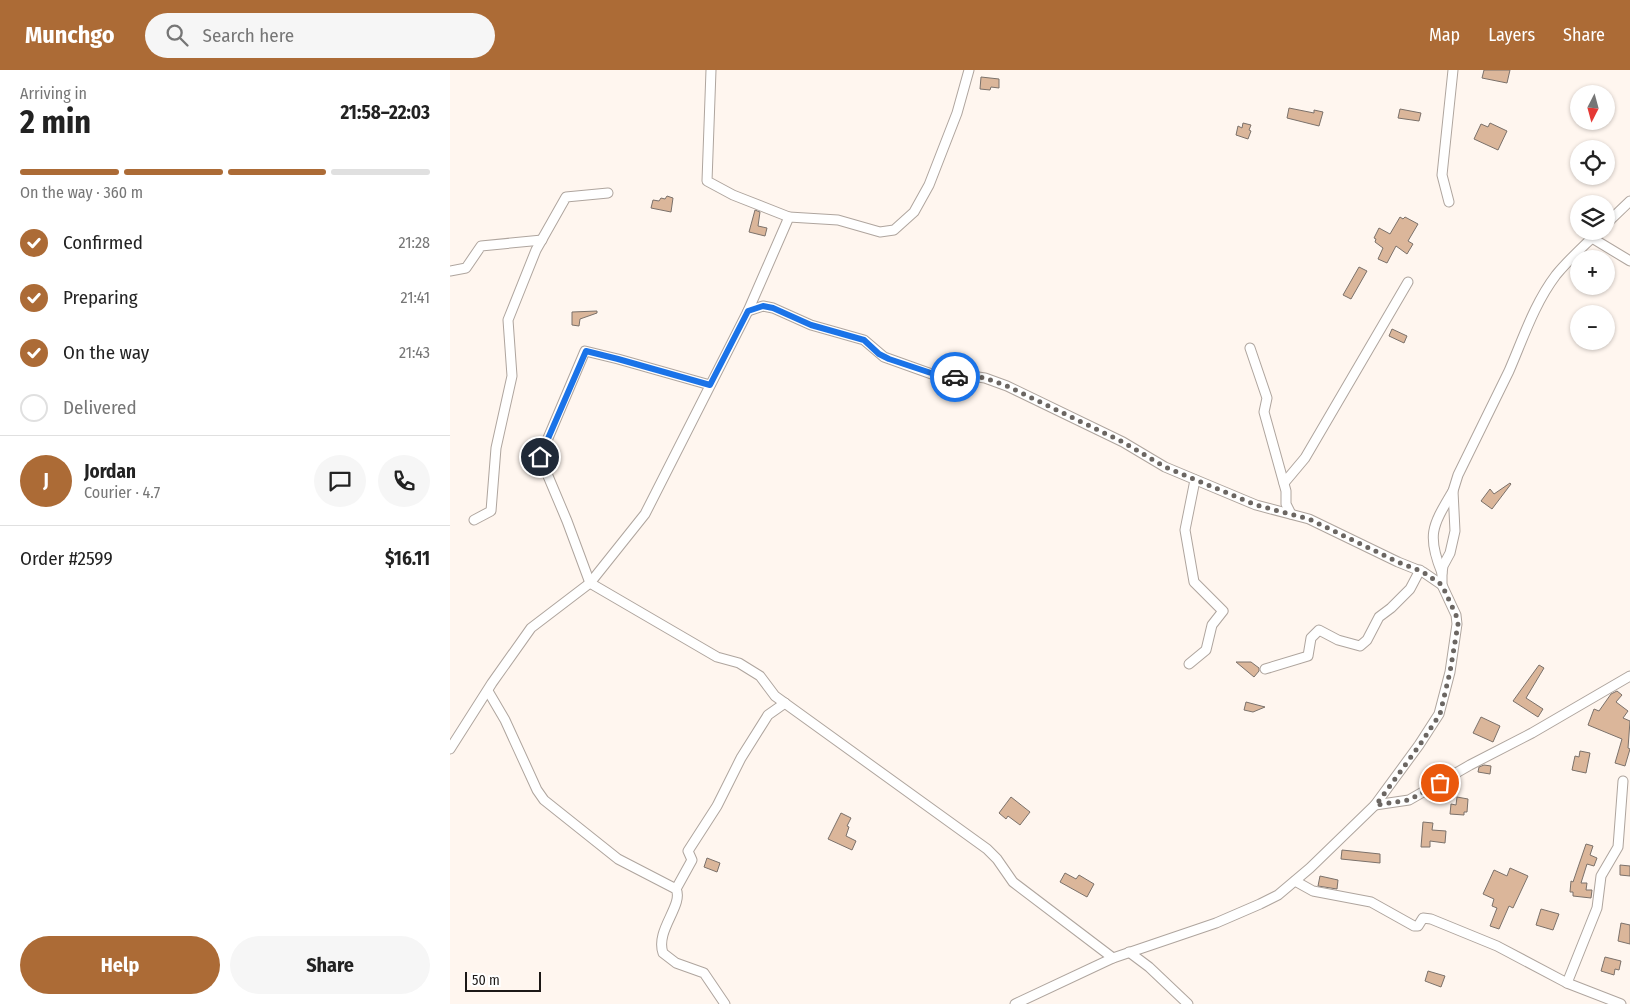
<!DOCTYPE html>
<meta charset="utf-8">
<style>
body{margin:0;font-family:"Fira Sans Condensed",sans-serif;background:#f6f6f6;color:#222;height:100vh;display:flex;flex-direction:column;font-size:19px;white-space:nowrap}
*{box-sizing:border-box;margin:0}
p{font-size:16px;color:#767676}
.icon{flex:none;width:28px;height:28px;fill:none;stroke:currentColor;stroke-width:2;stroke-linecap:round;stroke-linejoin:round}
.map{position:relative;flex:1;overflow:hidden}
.panel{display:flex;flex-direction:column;background:#fff;width:450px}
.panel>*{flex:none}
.needle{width:32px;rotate:186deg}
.fabs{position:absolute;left:1120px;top:15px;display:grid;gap:10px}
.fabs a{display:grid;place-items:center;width:45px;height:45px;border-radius:50%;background:#fff;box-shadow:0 1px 4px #0004;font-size:25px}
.scale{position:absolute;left:15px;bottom:12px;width:76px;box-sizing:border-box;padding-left:5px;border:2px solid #1c1816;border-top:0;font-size:14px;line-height:18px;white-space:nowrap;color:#1c1816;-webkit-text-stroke:4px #fff;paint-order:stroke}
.pin{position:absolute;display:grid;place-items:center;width:42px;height:42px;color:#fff;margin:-21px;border:2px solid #fff;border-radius:50%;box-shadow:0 1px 5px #0007}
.courier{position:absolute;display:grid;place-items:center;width:50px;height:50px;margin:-25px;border:4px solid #1a73e8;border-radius:50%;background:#fff;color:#222;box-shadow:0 1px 6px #0007}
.overview em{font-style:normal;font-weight:700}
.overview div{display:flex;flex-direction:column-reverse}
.overview{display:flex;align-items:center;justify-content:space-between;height:85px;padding:0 20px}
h1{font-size:32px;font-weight:700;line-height:38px}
.bar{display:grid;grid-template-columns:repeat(4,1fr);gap:8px 5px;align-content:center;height:60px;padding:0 20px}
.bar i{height:6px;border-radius:4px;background:#e0e0e0}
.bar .active{background:#ac6b36}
.bar p{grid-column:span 4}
.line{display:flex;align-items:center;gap:12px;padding:0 20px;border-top:1px solid #e0e0e0}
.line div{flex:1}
.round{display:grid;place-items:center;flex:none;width:52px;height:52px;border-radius:26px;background:#f6f6f6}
ol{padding:0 20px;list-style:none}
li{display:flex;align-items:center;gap:15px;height:55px}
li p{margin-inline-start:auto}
li .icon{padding:5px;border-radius:50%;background:#ac6b36;color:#fff;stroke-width:4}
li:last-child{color:#767676}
li i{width:28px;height:28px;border:2px solid #e0e0e0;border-radius:50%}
.action{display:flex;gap:10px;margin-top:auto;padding:10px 20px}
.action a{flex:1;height:58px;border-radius:30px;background:#ac6b36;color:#fff;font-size:20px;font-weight:700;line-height:58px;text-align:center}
.action a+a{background:#f6f6f6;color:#222}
header{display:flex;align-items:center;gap:30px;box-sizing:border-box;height:70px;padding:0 25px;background:#ac6b36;color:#fff}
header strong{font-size:24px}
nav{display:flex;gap:28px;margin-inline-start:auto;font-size:18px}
.search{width:350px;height:45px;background:#f6f6f6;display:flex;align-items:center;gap:12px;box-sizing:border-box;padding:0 18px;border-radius:28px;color:#767676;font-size:19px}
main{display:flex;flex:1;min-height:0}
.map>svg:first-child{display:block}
.building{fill:#dbb69a;stroke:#7b716a}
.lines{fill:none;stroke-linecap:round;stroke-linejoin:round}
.street-casing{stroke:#afa59e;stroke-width:11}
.street{stroke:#fff;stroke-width:9}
.done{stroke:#6b6662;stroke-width:5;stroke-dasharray:0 9}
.route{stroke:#1a73e8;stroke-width:6}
</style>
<header>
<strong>Munchgo</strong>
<div class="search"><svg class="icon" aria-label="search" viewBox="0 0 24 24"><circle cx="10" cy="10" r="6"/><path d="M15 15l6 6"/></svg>Search here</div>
<nav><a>Map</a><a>Layers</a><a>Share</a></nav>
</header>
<main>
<section class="panel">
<div class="overview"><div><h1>2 min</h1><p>Arriving in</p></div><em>21:58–22:03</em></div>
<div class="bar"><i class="active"></i><i class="active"></i><i class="active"></i><i></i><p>On the way · 360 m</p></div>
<ol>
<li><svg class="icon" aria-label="check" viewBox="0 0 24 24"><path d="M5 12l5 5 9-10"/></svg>Confirmed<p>21:28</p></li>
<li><svg class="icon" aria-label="check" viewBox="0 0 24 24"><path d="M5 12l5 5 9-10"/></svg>Preparing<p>21:41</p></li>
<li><svg class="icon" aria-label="check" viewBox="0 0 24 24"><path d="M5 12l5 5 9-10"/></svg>On the way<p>21:43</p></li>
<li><i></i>Delivered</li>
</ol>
<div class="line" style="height:90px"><b class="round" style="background:#ac6b36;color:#fff">J</b><div><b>Jordan</b><p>Courier · 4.7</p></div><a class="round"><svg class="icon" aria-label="chat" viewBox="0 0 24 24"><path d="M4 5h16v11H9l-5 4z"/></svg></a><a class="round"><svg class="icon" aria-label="phone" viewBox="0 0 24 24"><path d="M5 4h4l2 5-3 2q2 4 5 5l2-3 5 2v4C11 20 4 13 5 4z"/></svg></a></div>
<div class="line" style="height:65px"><div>Order #2599</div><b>$16.11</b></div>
<div class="action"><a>Help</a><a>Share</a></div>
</section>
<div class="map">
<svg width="1180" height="934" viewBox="0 0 1180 934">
<rect width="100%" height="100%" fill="#fff6ef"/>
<g class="building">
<polygon points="1034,0 1060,0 1057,13 1032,8"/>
<polygon points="531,7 549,9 549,18 541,17 540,20 530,19"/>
<polygon points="839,38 864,43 864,40 873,42 869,56 837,48"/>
<polygon points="950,39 971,43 969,51 948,48"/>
<polygon points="793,53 801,55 799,60 801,61 798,69 786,65 788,56 792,58"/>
<polygon points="1040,53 1057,61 1048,80 1024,69 1031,54 1038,57"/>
<polygon points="217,126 223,128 221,142 201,138 203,130 209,131 211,128 215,129"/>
<polygon points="305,140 310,142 308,156 317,158 315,166 299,162"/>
<polygon points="950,147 953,149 955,147 968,154 958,171 963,174 957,184 946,176 937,193 928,189 933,178 925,172 926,169 924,168 929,158 940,164"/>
<polygon points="909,197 917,201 901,229 893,225"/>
<polygon points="147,241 147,243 130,249 129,256 122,255 122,242"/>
<polygon points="942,259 957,266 954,273 939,266"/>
<polygon points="1060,413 1061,414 1042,439 1031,431 1040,419 1044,424"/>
<polygon points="786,592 801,592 809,598 809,601 804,607"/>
<polygon points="1089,595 1094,598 1076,628 1093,639 1088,647 1063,631"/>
<polygon points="1167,621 1172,625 1166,632 1178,641 1173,648 1180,651 1178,678 1180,679 1175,696 1165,693 1172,669 1138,655 1144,639 1149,641 1161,624"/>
<polygon points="796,632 815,637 803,642 794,640"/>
<polygon points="1031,647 1050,656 1043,672 1023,663"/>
<polygon points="1130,681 1140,683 1136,703 1122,700 1125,686 1129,687"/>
<polygon points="1034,695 1041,696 1040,704 1028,702 1029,697"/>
<polygon points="561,727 580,742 570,755 558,746 556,749 549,743"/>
<polygon points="1007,727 1018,729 1017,742 1014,742 1014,745 1000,744 1001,734 1006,735"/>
<polygon points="391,743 401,748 397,756 399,757 396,766 406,771 402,780 378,769"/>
<polygon points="973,752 983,753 982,760 996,761 995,773 980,771 980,777 971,777"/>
<polygon points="1136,774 1143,776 1140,785 1147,788 1144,796 1137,794 1131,813 1137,813 1136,820 1142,820 1141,828 1123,826 1123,822 1120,822 1121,811 1123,812"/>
<polygon points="892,780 930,784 930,793 891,789"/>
<polygon points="257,788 270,793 267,802 254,797"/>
<polygon points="1170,795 1180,796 1180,806 1170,805"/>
<polygon points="1060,798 1078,806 1063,838 1059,836 1049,859 1040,856 1047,838 1042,836 1044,829 1033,824 1044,800 1057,806"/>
<polygon points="615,803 626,809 629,805 644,814 637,827 610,812"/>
<polygon points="870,806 888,810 887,819 868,816"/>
<polygon points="1091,839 1109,844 1103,860 1086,855"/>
<polygon points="1171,853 1180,855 1180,874 1168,871"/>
<polygon points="1155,887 1171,891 1169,900 1165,899 1164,905 1151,901"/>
<polygon points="978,901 995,906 991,917 975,911"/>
</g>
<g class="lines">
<g class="street-casing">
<g id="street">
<polyline points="261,0 257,111 283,125 339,147"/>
<polyline points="999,132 992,105 1003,0"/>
<polyline points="1156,154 1180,131"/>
<polyline points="1142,168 1180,191"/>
<polyline points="0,201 16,198 31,176 92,170"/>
<polyline points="298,241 313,236 323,238 361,255 414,270 434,287 490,307 521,306 535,308 557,316 673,372 715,397 806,435 859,449 948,492 973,502 992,515"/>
<polyline points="800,278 817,328 814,342 836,421 836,434 841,444"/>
<polyline points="260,315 168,289 135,281 90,387 117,451 140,513 267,587 289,593 310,606 325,626 537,779 547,789 563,812 663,888"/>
<polyline points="834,413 855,388 958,212"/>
<polyline points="24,450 41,441 46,378 62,306 58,250 86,180 116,127 158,123"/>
<path d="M992,503C976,464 983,455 1003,421"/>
<polyline points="739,594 756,580 762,555 773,541 744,512 735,460 745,410"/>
<polyline points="815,599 858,586 861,568 869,560 888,570 910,576 917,570 929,547 941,538 960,519 970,500"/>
<path d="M38,621L55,650L87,720L94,730L168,789L226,819C234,835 205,860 213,883L226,893L254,903L275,934"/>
<polyline points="0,679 42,613 81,558 140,513 195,444 298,241 339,147 388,150 430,162 444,160 464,142 479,115 507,43 519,0"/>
<polyline points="925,735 959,730 1020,695 1082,663 1180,606"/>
<polyline points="845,811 863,821 921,832 964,856 968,856 973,848 981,849 1047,876 1117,913"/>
<polyline points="226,819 242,790 238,781 267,736 291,688 318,645 335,633"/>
<polyline points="679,882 699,897 738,934"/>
<path d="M565,934L663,888L766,853L810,834L828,825L860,798L925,735L969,675L989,644L1000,602L1007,554L1006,545L992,515V503L993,496L1000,483L1005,461L1003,421L1008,405C1025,370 1042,336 1059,301C1073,269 1084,234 1106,205C1119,189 1134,176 1149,161"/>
<polyline points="1171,934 1117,913 1147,838 1151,806 1168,777 1173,711"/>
</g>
</g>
<use href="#street" class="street"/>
</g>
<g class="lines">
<polyline class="done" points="505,307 521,306 535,308 557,316 673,372 715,397 806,435 859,449 948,492 973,502 992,515 1006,545 1008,554 1000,602 990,644 969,676 926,735 959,730 990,713"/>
<polyline class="route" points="90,387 136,281 168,289 260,315 298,241 313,236 323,238 361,255 414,270 429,284 439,289 490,306 505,307"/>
</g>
</svg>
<div class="fabs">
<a><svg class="needle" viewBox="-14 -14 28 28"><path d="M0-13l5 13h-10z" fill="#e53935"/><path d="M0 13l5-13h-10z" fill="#767676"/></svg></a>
<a><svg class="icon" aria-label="locate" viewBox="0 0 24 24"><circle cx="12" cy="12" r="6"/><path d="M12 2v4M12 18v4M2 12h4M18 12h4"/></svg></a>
<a><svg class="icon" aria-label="layers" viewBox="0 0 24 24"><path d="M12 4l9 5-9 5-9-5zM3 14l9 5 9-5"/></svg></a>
<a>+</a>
<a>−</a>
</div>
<div class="scale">50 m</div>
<div class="pin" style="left:990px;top:713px;background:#ea580c"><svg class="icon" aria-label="bag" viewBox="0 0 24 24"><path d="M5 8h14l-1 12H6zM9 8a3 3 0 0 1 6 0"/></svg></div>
<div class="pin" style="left:90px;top:387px;background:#1f2937"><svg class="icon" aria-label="home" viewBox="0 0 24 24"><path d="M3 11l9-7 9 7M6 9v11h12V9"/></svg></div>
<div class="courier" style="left:505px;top:307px"><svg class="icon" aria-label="car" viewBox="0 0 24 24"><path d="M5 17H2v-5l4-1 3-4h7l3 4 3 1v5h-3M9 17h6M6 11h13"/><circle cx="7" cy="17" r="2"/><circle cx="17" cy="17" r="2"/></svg></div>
</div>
</main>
